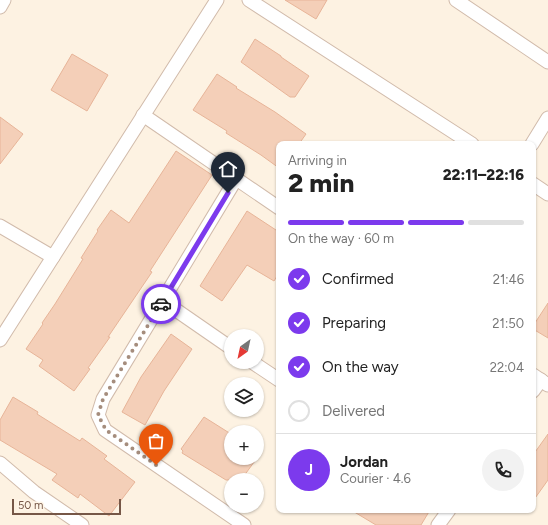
<!DOCTYPE html>
<meta charset="utf-8">
<style>
body{margin:0;font-family:Figtree,sans-serif;background:#f2f2f2;color:#222;height:100vh;display:flex;flex-direction:column;font-size:15px;white-space:nowrap}
*{box-sizing:border-box;margin:0}
p{font-size:13px;color:#767676}
.icon{flex:none;width:22px;height:22px;fill:none;stroke:currentColor;stroke-width:2;stroke-linecap:round;stroke-linejoin:round}
.map{position:relative;flex:1;overflow:hidden}
.side{position:absolute;left:276px;top:141px;width:260px;height:372px;display:flex;flex-direction:column;background:#fff;border-radius:8px;box-shadow:0 1px 3px #0004}
.side>*{flex:none}
.needle{width:26px;rotate:213deg}
.controls{position:absolute;left:224px;top:329px;display:grid;gap:8px}
.controls a{display:grid;place-items:center;width:40px;height:40px;border-radius:50%;background:#fff;box-shadow:0 1px 3px #0004;font-size:20px}
.scale{position:absolute;left:12px;bottom:10px;width:109px;box-sizing:border-box;padding-left:4px;border:2px solid #765747;border-top:0;font-size:11px;line-height:14px;white-space:nowrap;color:#765747;-webkit-text-stroke:3px #fff6e9;paint-order:stroke}
.pin{position:absolute;display:grid;place-items:center;width:34px;height:34px;color:#fff;margin:-41px -17px;border-radius:50% 50% 50% 0;rotate:-45deg;box-shadow:0 0 4px #0007}
.pin .icon{rotate:45deg}
.courier{position:absolute;display:grid;place-items:center;width:40px;height:40px;margin:-20px;border:3px solid #7c3aed;border-radius:50%;background:#fff;color:#222;box-shadow:0 1px 5px #0007}
.summary em{font-style:normal;font-weight:800}
.summary div{display:flex;flex-direction:column-reverse}
.summary{display:flex;align-items:center;justify-content:space-between;height:68px;padding:0 12px}
h1{font-size:26px;font-weight:800;line-height:30px}
.bar{display:grid;grid-template-columns:repeat(4,1fr);gap:6px 4px;align-content:center;height:48px;padding:0 12px}
.bar i{height:5px;border-radius:3px;background:#e0e0e0}
.bar .selected{background:#7c3aed}
.bar p{grid-column:span 4}
.line{display:flex;align-items:center;gap:10px;padding:0 12px;border-top:1px solid #e0e0e0}
.line div{flex:1}
.round{display:grid;place-items:center;flex:none;width:42px;height:42px;border-radius:21px;background:#f2f2f2}
ol{padding:0 12px;list-style:none}
li{display:flex;align-items:center;gap:12px;height:44px}
li p{margin-inline-start:auto}
li .icon{padding:4px;border-radius:50%;background:#7c3aed;color:#fff;stroke-width:4}
li:last-child{color:#767676}
li i{width:22px;height:22px;border:2px solid #e0e0e0;border-radius:50%}
.map>svg:first-child{display:block}
.building{fill:#f4cfb8;stroke:#e7b498}
.lines{fill:none;stroke-linecap:round;stroke-linejoin:round}
.street-casing{stroke:#d1bbab;stroke-width:15}
.street{stroke:#fff;stroke-width:13}
.done{stroke:#a58d7d;stroke-width:4;stroke-dasharray:0 7.2}
.route{stroke:#7c3aed;stroke-width:5}
</style>
<div class="map">
<svg width="548" height="525" viewBox="0 0 548 525">
<rect width="100%" height="100%" fill="#fdf2e2"/>
<g class="building">
<polygon points="285,0 327,0 316,19"/>
<polygon points="255,39 281,56 281,57 309,76 295,97 290,97 241,62"/>
<polygon points="72,54 108,75 87,111 51,90"/>
<polygon points="217,74 237,87 236,88 275,112 306,134 299,144 279,144 279,168 261,155 226,133 227,131 193,110"/>
<polygon points="0,117 23,134 0,164"/>
<polygon points="176,151 212,175 150,271 152,272 108,337 110,337 88,368 90,369 74,391 39,366 43,360 26,349 43,324 42,323 55,304 83,259 81,258 98,231 97,230 111,210 129,223"/>
<polygon points="247,211 279,232 279,273 274,281 247,265 222,301 200,286"/>
<polygon points="548,303 548,338 533,329 533,326"/>
<polygon points="171,334 192,349 164,391 145,425 122,412 141,377"/>
<polygon points="13,397 38,412 37,414 80,441 82,438 107,456 104,459 135,482 109,516 80,494 78,498 52,480 57,474 0,440 0,420"/>
<polygon points="204,417 231,434 231,458 257,458 241,480 226,480 182,453 183,451 181,449"/>
<polygon points="548,434 548,480 533,501 533,455"/>
<polygon points="351,510 430,510 421,525 376,525"/>
</g>
<g class="lines">
<g class="street-casing">
<g id="street">
<polyline points="249,0 472,144"/>
<polyline points="456,0 548,62"/>
<polyline points="0,7 4,0"/>
<polyline points="143,115 279,208"/>
<polyline points="532,144 548,118"/>
<polyline points="236,179 103,399 98,415 105,430 244,525"/>
<polyline points="533,184 548,194"/>
<polyline points="0,226 53,257"/>
<polyline points="163,301 231,348"/>
<polyline points="0,340 217,0"/>
<polyline points="252,362 279,380"/>
<polyline points="533,375 548,385"/>
<polyline points="533,391 541,380"/>
<polyline points="0,463 34,492 82,525"/>
<polyline points="438,525 449,510"/>
</g>
</g>
<use href="#street" class="street"/>
</g>
<g class="lines">
<polyline class="done" points="156,465 106,430 98,415 103,399 161,304"/>
<polyline class="route" points="161,304 228,193"/>
</g>
</svg>
<div class="controls">
<a><svg class="needle" viewBox="-14 -14 28 28"><path d="M0-13l5 13h-10z" fill="#e53935"/><path d="M0 13l5-13h-10z" fill="#767676"/></svg></a>
<a><svg class="icon" aria-label="layers" viewBox="0 0 24 24"><path d="M12 4l9 5-9 5-9-5zM3 14l9 5 9-5"/></svg></a>
<a>+</a>
<a>−</a>
</div>
<div class="scale">50 m</div>
<div class="pin" style="left:156px;top:465px;background:#ea580c"><svg class="icon" aria-label="bag" viewBox="0 0 24 24"><path d="M5 8h14l-1 12H6zM9 8a3 3 0 0 1 6 0"/></svg></div>
<div class="pin" style="left:228px;top:193px;background:#1f2937"><svg class="icon" aria-label="home" viewBox="0 0 24 24"><path d="M3 11l9-7 9 7M6 9v11h12V9"/></svg></div>
<div class="courier" style="left:161px;top:304px"><svg class="icon" aria-label="car" viewBox="0 0 24 24"><path d="M5 17H2v-5l4-1 3-4h7l3 4 3 1v5h-3M9 17h6M6 11h13"/><circle cx="7" cy="17" r="2"/><circle cx="17" cy="17" r="2"/></svg></div>
<section class="side">
<div class="summary"><div><h1>2 min</h1><p>Arriving in</p></div><em>22:11–22:16</em></div>
<div class="bar"><i class="selected"></i><i class="selected"></i><i class="selected"></i><i></i><p>On the way · 60 m</p></div>
<ol>
<li><svg class="icon" aria-label="check" viewBox="0 0 24 24"><path d="M5 12l5 5 9-10"/></svg>Confirmed<p>21:46</p></li>
<li><svg class="icon" aria-label="check" viewBox="0 0 24 24"><path d="M5 12l5 5 9-10"/></svg>Preparing<p>21:50</p></li>
<li><svg class="icon" aria-label="check" viewBox="0 0 24 24"><path d="M5 12l5 5 9-10"/></svg>On the way<p>22:04</p></li>
<li><i></i>Delivered</li>
</ol>
<div class="line" style="height:72px"><b class="round" style="background:#7c3aed;color:#fff">J</b><div><b>Jordan</b><p>Courier · 4.6</p></div><a class="round"><svg class="icon" aria-label="phone" viewBox="0 0 24 24"><path d="M5 4h4l2 5-3 2q2 4 5 5l2-3 5 2v4C11 20 4 13 5 4z"/></svg></a></div>
</section>
</div>
